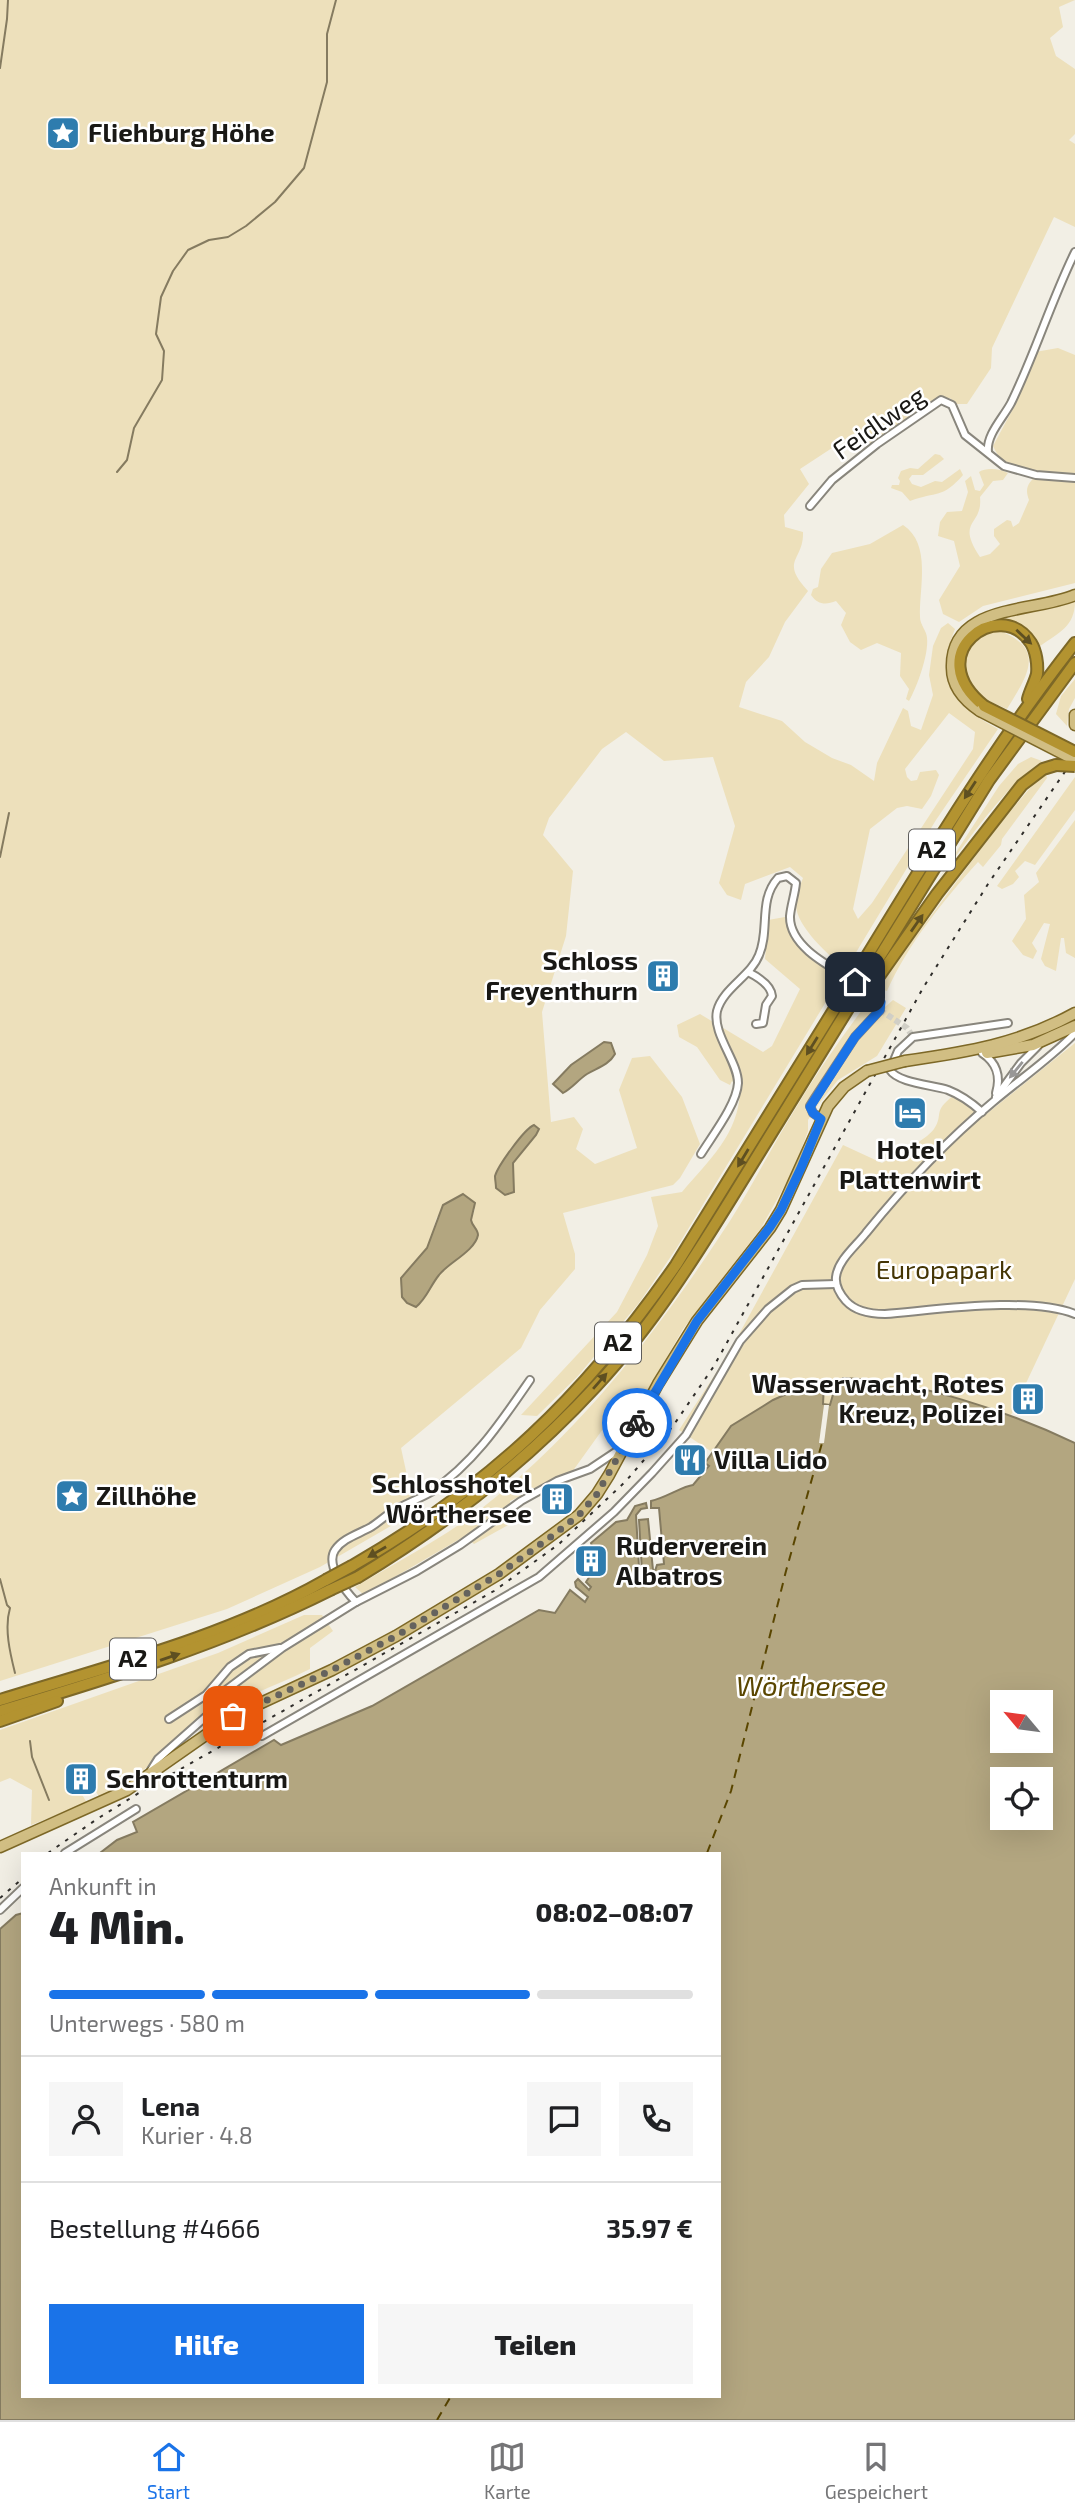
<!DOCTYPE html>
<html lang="de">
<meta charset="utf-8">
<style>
body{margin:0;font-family:"Exo 2",sans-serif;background:#f6f6f6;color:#202124;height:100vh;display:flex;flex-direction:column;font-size:26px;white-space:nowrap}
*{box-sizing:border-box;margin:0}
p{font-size:23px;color:#757577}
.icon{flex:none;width:38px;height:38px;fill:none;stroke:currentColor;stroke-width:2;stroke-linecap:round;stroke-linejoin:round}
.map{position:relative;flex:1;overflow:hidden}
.drawer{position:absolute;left:21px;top:1852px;width:700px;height:546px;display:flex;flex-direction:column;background:#fff;border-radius:0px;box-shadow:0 7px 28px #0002}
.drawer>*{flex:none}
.needle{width:46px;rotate:299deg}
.buttons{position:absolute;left:990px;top:1690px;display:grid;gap:14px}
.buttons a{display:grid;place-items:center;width:63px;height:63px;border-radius:0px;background:#fff;box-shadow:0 7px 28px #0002;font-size:35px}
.pin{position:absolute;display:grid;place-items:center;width:60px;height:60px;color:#fff;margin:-30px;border-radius:14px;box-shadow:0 4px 10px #0006}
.courier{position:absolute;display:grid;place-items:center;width:70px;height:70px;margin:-35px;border:5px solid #1a73e8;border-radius:50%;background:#fff;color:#222;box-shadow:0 2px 9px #0007}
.headline em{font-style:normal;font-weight:800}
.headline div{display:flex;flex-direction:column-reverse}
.headline{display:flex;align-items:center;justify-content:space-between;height:119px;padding:0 28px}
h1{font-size:46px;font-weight:800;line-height:52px}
.bar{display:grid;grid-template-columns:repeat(4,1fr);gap:10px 7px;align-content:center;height:84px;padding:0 28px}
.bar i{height:9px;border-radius:5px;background:#e0e0e0}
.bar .selected{background:#1a73e8}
.bar p{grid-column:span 4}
.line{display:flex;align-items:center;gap:18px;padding:0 28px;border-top:2px solid #e0e0e0}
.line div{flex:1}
.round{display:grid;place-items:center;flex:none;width:74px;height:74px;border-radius:0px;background:#f6f6f6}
.cta{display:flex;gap:14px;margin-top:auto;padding:14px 28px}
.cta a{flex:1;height:80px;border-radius:0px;background:#1a73e8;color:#fff;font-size:28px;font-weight:800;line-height:80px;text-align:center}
.cta a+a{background:#f6f6f6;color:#202124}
.tab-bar{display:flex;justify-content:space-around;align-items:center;height:98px;border-top:2px solid #e0e0e0;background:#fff;font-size:19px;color:#757577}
.tab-bar a{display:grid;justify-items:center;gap:4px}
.tab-bar .selected{color:#1a73e8}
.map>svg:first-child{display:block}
.green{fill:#ede0bb;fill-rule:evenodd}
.water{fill:#b3a680;stroke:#857b60;stroke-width:2;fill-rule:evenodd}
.pier{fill:#f2efe5}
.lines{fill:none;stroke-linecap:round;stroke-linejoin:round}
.stream{stroke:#857b60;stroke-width:2}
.ferry{stroke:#5a4600;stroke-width:2;stroke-dasharray:9 7;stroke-linecap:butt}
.street-tunnel{stroke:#d1cfc6;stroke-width:6;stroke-dasharray:6 3;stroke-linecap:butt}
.street-casing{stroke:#89867d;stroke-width:10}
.primary-casing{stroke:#7d6827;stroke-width:13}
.highway-casing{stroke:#7d6827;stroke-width:14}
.street{stroke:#fff;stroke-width:6}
.primary{stroke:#d1be83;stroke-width:10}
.highway{stroke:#b39330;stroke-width:10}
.rail{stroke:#302e2b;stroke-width:2;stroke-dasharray:3.5 7;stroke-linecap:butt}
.primary-bridge-casing{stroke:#7d6827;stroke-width:13;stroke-linecap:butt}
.highway-bridge-casing{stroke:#7d6827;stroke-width:14;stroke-linecap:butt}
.primary-bridge{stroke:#d1be83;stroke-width:10}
.highway-bridge{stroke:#b39330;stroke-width:10}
.oneway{fill:#5e4f21}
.oneway2{fill:#989796}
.done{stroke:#65635e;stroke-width:7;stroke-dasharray:0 12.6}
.route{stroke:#1a73e8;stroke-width:9}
.labels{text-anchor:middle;stroke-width:5;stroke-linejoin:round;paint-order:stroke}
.shield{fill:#fff;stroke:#5e5d5b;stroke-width:2}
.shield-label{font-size:24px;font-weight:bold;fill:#191815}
.poi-label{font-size:26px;font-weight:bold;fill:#191815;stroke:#fff;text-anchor:start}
.street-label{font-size:26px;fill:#191815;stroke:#fff}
.park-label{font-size:26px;fill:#443503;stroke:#fff}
.water-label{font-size:28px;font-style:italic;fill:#5a4600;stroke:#fff}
</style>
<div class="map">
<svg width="1075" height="2420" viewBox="0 0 1075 2420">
<rect width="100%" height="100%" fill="#f2efe5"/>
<g class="green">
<path d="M0,0H1075L1059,7L1063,27L1050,38L1056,56L1075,69V134L1069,140L1075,144V227L1054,217L992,348L991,368L967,404H956L950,398H937L871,445L861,429L800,469L809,484L784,515L785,527L803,532C804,561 779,560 808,591L785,622L769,657L746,682L739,707L782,721L805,742L832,758L851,765L874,781L877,763L903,708L908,711L911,726L921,730L933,695L929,675L933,646L941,628L948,623L955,629C934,681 951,703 998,729L936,820L846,969C830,957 796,926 796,905C796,896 800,886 803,878L790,867L745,884L741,900L727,895L719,883L735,826L713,757L664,761L626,732L602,749L549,818L543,835L573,871L566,936L542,1012L551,1122L574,1117L583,1129L576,1149L595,1164L637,1148L619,1090L632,1058L650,1056L682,1097L700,1144L680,1178L673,1185L563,1213L575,1254V1269L540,1310L521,1348L401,1448L415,1512L320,1567L227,1609L0,1681ZM949,713L975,732L973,749L872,903L858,919L853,909L870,829L897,808L907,806L922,809L931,796L939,775L936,770L920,772L917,780L911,781L907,777L905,769ZM529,1126L520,1153L513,1163L514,1192L507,1158ZM475,1209L471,1220L473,1243L453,1263L440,1273L432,1285L407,1303C388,1282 416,1266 426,1250C431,1241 433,1228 437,1217Z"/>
<path d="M1058,348L1075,355V583L983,606L959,622L943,614L939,600L960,566L954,541L938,536L940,522L947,512L962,511L968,492L965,481L971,476L975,490L980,491L984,485L979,472C987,467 1000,469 1008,473L1003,480L993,481L980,497C983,527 955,519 980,557L990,554L1000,544L994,536V529L1007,520L1011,521L1013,527L1019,523L1029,500C1024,487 1029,483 1038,473C1015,469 1003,468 993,446L1015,405L1035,352Z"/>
<path d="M935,454L940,455L944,459L923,475H912L909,479L912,484L921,487L935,481L942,482L960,469L963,475C942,499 937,491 910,501L902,492L891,488L892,485H899L900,481L898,478L901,471L910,468L918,469Z"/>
<path d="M903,525C932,544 919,588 920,617C920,625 927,631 927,638C929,654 917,687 909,701L906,699L909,689L900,676L901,653L877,643L861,650L850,642L841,625L846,613L836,601C826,605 818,605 811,595L813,589L818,587L821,569L832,553L870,544Z"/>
<path d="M1075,601C1075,627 1059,632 1039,647C1029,631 1019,624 1001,619Z"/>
<path d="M997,630C1048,648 1027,676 1007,709C994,703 979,698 970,686C951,660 970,636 997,630Z"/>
<polygon points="1075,679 1075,698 1069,709 1067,726 1056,714 1061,696"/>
<path d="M1031,757L1042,761C1002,789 968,841 938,880L999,786L1018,764Z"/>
<path d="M1046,775L1047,778L1002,839L1001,845L983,867L978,862C943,901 908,944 887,991L877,988L1001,822L1037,780Z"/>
<polygon points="1075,777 1075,810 1035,865 1025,861 1015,871 1019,877 1013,884 1002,889 997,886"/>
<polygon points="1075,820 1075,958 1066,953 1064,938 1061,938 1056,971 1045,966 1041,959 1050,924 1044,923 1032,943 1037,951 1033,959 1023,955 1012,941 1026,919 1024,895 1039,882 1036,873"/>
<path d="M785,917C798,947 812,961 841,977L676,1249L639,1303L577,1377L537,1416L521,1415L617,1312L647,1255L658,1226L651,1197L682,1192C709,1160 739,1134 740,1090L732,1081L730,1085L720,1080L697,1047L679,1037L677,1025L700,1014L763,1052L772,1046L800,989L765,959L768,920Z"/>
<path d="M871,998L884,1008L893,1000L906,1008L877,1056L838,1080L817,1106L808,1120V1131L794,1169L761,1228L683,1329L637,1409L613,1415L572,1472L510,1501V1524L474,1544L465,1536L364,1595L355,1587C396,1563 439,1540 477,1512C573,1439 652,1339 718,1239C745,1200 766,1157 791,1116C815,1075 842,1036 871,998Z"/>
<path d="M1075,1043V1279L1011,1415L910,1388L844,1378L836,1384L831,1406L823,1405L824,1385L813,1382L773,1400L731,1426L712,1452L679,1430L727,1356L843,1145L882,1163C896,1155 925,1141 934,1129C944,1114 932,1112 953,1096L984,1116Z"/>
<path d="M304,1615H322L333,1631L310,1648V1669C282,1683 249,1694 223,1711C179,1739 146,1774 99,1797L83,1767L71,1776L87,1803L31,1825L32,1790L10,1778L0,1782V1730L218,1653Z"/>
</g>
<g class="water">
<path d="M604,1042L611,1043L615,1054C609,1065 597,1068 587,1074C578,1080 572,1088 563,1093L553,1084L571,1065Z"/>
<path d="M534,1125L539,1129L536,1135L513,1163L514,1192L505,1195L496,1188C496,1184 495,1180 495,1176C498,1166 524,1129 534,1125Z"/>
<path d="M463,1194L475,1203L471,1220C472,1226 478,1229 478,1235C475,1251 448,1263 439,1275C430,1286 427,1298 416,1307L407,1303L402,1297L401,1278L427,1248L443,1205Z"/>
<path d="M843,1378C916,1380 1010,1412 1075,1443V2420H0V1929L16,1915L23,1913V2396H719V1853H100L117,1840L137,1832L133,1822L274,1740L281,1745L372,1706L539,1610L555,1613L570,1590L585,1602L588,1597L576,1587L575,1582L578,1579L589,1590L591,1587L586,1582L601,1559L593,1549L591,1543L616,1522L627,1520L635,1506L646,1503L647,1508L641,1509L636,1515L639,1567L642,1572L639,1520L648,1519L653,1570L655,1571L657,1565L664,1564L659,1508H651V1501C665,1498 683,1486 693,1485L709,1466L705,1463L731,1426L773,1400L813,1382L824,1385L823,1404L830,1405L836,1384ZM1003,1703H1041V1741H1003ZM1003,1780H1041V1818H1003Z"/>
</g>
<polygon class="pier" points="824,1405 829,1405 824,1443 819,1443"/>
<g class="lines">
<g class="stream">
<polyline points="0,68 7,19 8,0"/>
<polyline points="117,472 127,460 134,428 162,380 164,351 156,334 161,297 173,271 188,250 209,240 228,237 246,226 275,202 304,168 327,82 327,34 336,0"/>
<polyline points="0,857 9,813"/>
<path d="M0,1579L7,1605L10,1608C4,1628 10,1653 15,1673"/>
<polyline points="30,1741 32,1757 49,1800"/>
<polyline points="73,1852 74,1853"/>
</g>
<g class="ferry">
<polyline points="707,1853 731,1791 786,1571 822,1443"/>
<polyline points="437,2420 451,2396"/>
</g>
<polyline class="street-tunnel" points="880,1010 907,1028 913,1037"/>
<g class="street-casing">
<g id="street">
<path d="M988,452C986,435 1003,418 1011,403C1035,354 1051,301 1075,252"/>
<polyline points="810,506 832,480 877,444 941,400 952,405 965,435 1004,466 1036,475 1075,478"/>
<path d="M748,972C758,977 771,985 772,996L766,1005L763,1023L756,1024"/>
<path d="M1075,1033C1050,1059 1020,1079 993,1102C946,1141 904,1186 866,1233C856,1246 838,1260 836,1277C835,1286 840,1294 846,1301C856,1312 871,1314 885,1314C936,1310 1029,1296 1075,1314"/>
<path d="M982,1053C997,1063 1001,1076 996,1093"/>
<polyline points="996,1097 1021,1063 1038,1046"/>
<path d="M982,1112C972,1103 961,1095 948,1090C933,1085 898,1083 890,1070L898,1051L913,1037L1008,1023"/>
<path d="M822,1119L813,1113L810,1106L815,1098L855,1037L880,1010C881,999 878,995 868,990"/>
<path d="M701,1154C712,1136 737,1104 738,1083C738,1061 712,1034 717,1011C723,988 751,976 759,955C770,930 758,900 778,878L787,876L796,883C795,894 791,905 790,916C789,947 831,967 853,980"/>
<path d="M530,1380C501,1422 474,1463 431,1492C419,1499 405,1504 393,1511C385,1516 379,1522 371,1527C359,1534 343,1538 335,1550C325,1565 346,1592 356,1602L417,1571L460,1545L521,1501L557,1481L590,1469L623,1447"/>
<polyline points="169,1719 206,1695 230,1667 249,1654 280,1648"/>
<polyline points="262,1736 539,1577 614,1512 652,1473 686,1435 740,1341 768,1309 793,1289 802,1285 836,1284"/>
<polyline points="151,1770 158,1759 210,1713 226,1690 282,1648 356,1602"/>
<polyline points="65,1853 136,1809"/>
<polyline points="0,1910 23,1888"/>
</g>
</g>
<g class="primary-casing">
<g id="primary">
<path d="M980,711C965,701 952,687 952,668C950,603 1034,613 1075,595"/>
<polyline points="1075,715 1075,725"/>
<polyline points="987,1053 1033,1045 1075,1026"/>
<path d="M905,1061C967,1052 1019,1044 1075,1013"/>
<polyline points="0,1847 127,1790 233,1716 332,1670 396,1636 499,1574 579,1515 597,1494 609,1475 658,1384 697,1321 770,1228 781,1210 828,1106 844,1087 867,1071"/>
</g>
</g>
<g class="highway-casing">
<g id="highway">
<path d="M984,706C919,654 1000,595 1031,643C1036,651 1038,664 1037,674C1035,682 1030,691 1028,699"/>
<path d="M859,969C927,858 994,746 1075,643"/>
<polyline points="869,974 989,780 1075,663"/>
<polyline points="877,979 937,894 1022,785 1043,769 1056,765"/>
<path d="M352,1566C491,1486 585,1396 676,1265L845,992"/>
<path d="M358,1577C446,1524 526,1462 596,1386C652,1326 697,1254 740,1184C778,1122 816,1061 854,999"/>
<path d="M0,1700C109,1666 226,1637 326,1580"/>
<path d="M0,1711C113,1677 224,1643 330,1590"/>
<polyline points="0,1721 57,1701"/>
</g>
</g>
<use href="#street" class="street"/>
<use href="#primary" class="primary"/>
<use href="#highway" class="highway"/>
<g class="rail">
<polyline points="48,1853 97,1819 142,1791 494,1591 559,1544 626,1481 673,1426 714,1366 923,988 988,884 1075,757"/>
<polyline points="0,1898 23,1878"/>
</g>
<g class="primary-bridge-casing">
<g id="primary-bridge">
<polyline points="980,711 1075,760"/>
<polyline points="867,1071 905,1061"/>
</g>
</g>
<g class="highway-bridge-casing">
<g id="highway-bridge">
<polyline points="984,706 1075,752"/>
<polyline points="1056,765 1075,766"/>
<polyline points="845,992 859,969"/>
<polyline points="854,999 869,974"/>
<polyline points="860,1002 877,979"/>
<polyline points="326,1580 352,1566"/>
<polyline points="330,1590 358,1577"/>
</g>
</g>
<use href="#primary-bridge" class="primary-bridge"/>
<use href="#highway-bridge" class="highway-bridge"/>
</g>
<defs><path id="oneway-solid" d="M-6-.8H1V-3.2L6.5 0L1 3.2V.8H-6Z" transform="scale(1.75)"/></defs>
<g class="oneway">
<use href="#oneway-solid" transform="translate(1024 637) rotate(43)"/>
<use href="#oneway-solid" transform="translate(970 790) rotate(123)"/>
<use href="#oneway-solid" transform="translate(917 923) rotate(-55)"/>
<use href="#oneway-solid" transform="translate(812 1046) rotate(122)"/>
<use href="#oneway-solid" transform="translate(743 1158) rotate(121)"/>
<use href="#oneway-solid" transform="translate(600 1381) rotate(-49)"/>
<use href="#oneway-solid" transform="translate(377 1552) rotate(150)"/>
<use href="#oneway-solid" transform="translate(170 1657) rotate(-19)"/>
</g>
<use class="oneway2" href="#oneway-solid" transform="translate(1016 1070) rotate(129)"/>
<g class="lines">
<polyline class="done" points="233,1716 332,1670 396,1636 499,1574 552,1536 579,1515 597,1494 637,1423"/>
<polyline class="route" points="637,1423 697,1321 770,1227 781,1210 801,1168 821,1119 813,1113 810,1107 855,1037 880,1010 881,1002 877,995 855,982"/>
</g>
<defs>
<g id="sight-square" transform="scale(1.75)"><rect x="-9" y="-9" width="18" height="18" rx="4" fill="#2e7cae" stroke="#fff"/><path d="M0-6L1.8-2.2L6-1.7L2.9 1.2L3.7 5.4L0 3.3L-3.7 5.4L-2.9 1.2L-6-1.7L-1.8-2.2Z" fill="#fff"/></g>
<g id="building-square" transform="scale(1.75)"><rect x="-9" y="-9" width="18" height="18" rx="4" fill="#2e7cae" stroke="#fff"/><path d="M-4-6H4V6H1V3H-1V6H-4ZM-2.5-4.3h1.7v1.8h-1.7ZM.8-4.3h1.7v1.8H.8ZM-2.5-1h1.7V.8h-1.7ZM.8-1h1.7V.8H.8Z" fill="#fff"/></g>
<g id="hotel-square" transform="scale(1.75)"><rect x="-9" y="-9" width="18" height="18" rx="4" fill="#2e7cae" stroke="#fff"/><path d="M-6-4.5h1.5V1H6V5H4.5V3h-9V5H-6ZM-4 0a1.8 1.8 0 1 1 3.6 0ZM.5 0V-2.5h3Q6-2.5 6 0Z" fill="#fff"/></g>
<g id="restaurant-square" transform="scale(1.75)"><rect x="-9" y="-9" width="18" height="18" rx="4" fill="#2e7cae" stroke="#fff"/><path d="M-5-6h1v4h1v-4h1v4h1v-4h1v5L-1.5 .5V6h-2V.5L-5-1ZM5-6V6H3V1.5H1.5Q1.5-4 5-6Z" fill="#fff"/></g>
</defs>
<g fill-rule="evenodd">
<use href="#sight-square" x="63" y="133"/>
<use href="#building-square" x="663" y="976"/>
<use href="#hotel-square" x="910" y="1113"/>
<use href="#building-square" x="1028" y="1399"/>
<use href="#restaurant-square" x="690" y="1460"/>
<use href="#sight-square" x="72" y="1496"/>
<use href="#building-square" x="557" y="1499"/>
<use href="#building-square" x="591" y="1561"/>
<use href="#building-square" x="81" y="1779"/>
</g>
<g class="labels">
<g class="shield">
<rect x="909" y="829.5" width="46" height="41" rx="5"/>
<rect x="595" y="1322.5" width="46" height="41" rx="5"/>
<rect x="110" y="1638.5" width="46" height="41" rx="5"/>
</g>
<g class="shield-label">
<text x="932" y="858">A2</text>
<text x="618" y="1351">A2</text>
<text x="133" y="1667">A2</text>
</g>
<g class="poi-label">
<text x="88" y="142">Fliehburg Höhe</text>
<text x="638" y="970" text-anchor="end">Schloss<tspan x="638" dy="30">Freyenthurn</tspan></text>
<text x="910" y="1159" text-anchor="middle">Hotel<tspan x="910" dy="30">Plattenwirt</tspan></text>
<text x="1004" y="1393" text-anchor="end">Wasserwacht, Rotes<tspan x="1004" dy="30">Kreuz, Polizei</tspan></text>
<text x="714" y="1469">Villa Lido</text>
<text x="532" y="1493" text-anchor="end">Schlosshotel<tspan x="532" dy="30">Wörthersee</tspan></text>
<text x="96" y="1505">Zillhöhe</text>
<text x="616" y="1555">Ruderverein<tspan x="616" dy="30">Albatros</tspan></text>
<text x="106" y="1788">Schrottenturm</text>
</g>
<g class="street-label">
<text transform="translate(879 423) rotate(-35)" y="9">Feidlweg</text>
</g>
<g class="park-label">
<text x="944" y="1279">Europapark</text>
</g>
<g class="water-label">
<text x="811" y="1696">Wörthersee</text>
</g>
</g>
</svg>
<div class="buttons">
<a><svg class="needle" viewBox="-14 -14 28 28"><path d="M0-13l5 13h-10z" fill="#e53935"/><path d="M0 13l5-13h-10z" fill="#757577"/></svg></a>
<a><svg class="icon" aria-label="locate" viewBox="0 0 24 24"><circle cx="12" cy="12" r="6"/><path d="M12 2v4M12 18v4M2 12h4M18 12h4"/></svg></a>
</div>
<div class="pin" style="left:233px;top:1716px;background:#ea580c"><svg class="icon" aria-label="bag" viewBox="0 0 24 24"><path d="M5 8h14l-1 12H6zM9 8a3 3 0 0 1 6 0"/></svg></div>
<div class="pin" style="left:855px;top:982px;background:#1f2937"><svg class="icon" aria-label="home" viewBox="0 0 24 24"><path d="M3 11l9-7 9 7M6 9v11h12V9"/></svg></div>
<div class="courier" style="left:637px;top:1423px"><svg class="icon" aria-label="bike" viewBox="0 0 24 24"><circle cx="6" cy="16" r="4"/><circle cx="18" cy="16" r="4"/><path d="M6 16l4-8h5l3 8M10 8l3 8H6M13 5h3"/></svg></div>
<section class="drawer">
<div class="headline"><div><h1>4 Min.</h1><p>Ankunft in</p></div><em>08:02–08:07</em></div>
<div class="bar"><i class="selected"></i><i class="selected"></i><i class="selected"></i><i></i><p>Unterwegs · 580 m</p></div>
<div class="line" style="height:126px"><a class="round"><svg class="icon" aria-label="person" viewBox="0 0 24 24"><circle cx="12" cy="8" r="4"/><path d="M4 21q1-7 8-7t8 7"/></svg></a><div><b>Lena</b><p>Kurier · 4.8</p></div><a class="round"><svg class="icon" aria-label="chat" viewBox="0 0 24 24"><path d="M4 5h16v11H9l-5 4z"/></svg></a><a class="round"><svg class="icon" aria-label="phone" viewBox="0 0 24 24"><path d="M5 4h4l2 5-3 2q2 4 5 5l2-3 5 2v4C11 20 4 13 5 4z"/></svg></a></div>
<div class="line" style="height:91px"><div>Bestellung #4666</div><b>35.97 €</b></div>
<div class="cta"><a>Hilfe</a><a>Teilen</a></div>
</section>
</div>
<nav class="tab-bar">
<a class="selected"><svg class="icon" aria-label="home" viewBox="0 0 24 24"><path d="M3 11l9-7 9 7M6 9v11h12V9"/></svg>Start</a>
<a><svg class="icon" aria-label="map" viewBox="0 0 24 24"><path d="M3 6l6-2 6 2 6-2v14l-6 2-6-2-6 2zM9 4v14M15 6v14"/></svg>Karte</a>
<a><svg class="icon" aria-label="saved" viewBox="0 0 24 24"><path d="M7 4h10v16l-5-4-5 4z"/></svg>Gespeichert</a>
</nav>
